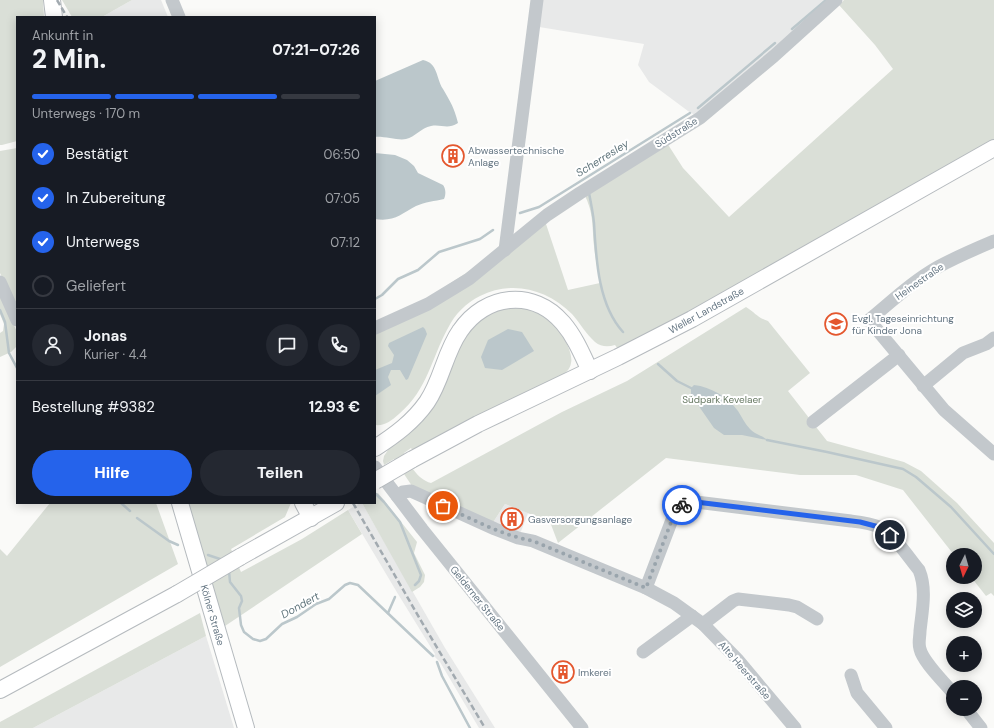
<!DOCTYPE html>
<html lang="de">
<meta charset="utf-8">
<style>
body{margin:0;font-family:"DM Sans",sans-serif;background:#242831;color:#f1f3f6;height:100vh;display:flex;flex-direction:column;font-size:15px;white-space:nowrap}
*{box-sizing:border-box;margin:0}
p{font-size:13px;color:#9ea1a6}
.icon{flex:none;width:22px;height:22px;fill:none;stroke:currentColor;stroke-width:2;stroke-linecap:round;stroke-linejoin:round}
.map{position:relative;flex:1;overflow:hidden}
.panel{position:absolute;left:16px;top:16px;width:360px;height:488px;display:flex;flex-direction:column;background:#171b24;border-radius:0px;box-shadow:0 2px 10px #0003}
.panel>*{flex:none}
.needle{width:26px;rotate:185deg}
.buttons{position:absolute;left:946px;top:548px;display:grid;gap:8px}
.buttons a{display:grid;place-items:center;width:36px;height:36px;border-radius:50%;background:#171b24;box-shadow:0 2px 10px #0003;font-size:20px}
.pin{position:absolute;display:grid;place-items:center;width:34px;height:34px;color:#fff;margin:-17px;border:2px solid #fff;border-radius:50%;box-shadow:0 1px 4px #0007}
.courier{position:absolute;display:grid;place-items:center;width:40px;height:40px;margin:-20px;border:3px solid #2563eb;border-radius:50%;background:#fff;color:#222;box-shadow:0 1px 5px #0007}
.summary em{font-style:normal;font-weight:800}
.summary div{display:flex;flex-direction:column-reverse}
.summary{display:flex;align-items:center;justify-content:space-between;height:68px;padding:0 16px}
h1{font-size:26px;font-weight:800;line-height:30px}
.bar{display:grid;grid-template-columns:repeat(4,1fr);gap:6px 4px;align-content:center;height:48px;padding:0 16px}
.bar i{height:5px;border-radius:3px;background:#363941}
.bar .active{background:#2563eb}
.bar p{grid-column:span 4}
.line{display:flex;align-items:center;gap:10px;padding:0 16px;border-top:1px solid #363941}
.line div{flex:1}
.round{display:grid;place-items:center;flex:none;width:42px;height:42px;border-radius:21px;background:#242831}
ol{padding:0 16px;list-style:none}
li{display:flex;align-items:center;gap:12px;height:44px}
li p{margin-inline-start:auto}
li .icon{padding:4px;border-radius:50%;background:#2563eb;color:#fff;stroke-width:4}
li:last-child{color:#9ea1a6}
li i{width:22px;height:22px;border:2px solid #363941;border-radius:50%}
.primary-button{display:flex;gap:8px;margin-top:auto;padding:8px 16px}
.primary-button a{flex:1;height:46px;border-radius:24px;background:#2563eb;color:#fff;font-size:16px;font-weight:800;line-height:46px;text-align:center}
.primary-button a+a{background:#242831;color:#f1f3f6}
.map>svg:first-child{display:block}
.built{fill:#e8e9e9}
.green{fill:#dadfd7}
.water{fill:#bbc7cb}
.lines{fill:none;stroke-linecap:round;stroke-linejoin:round}
.stream{stroke:#bbc7cb;stroke-width:2.5}
.major-casing{stroke:#b5babe;stroke-width:18}
.minor{stroke:#c3c8cc;stroke-width:13}
.major{stroke:#fff;stroke-width:16}
.rail{stroke:#a2aab0;stroke-width:2.5;stroke-dasharray:6 3;stroke-linecap:butt}
.major-bridge-casing{stroke:#b5babe;stroke-width:18;stroke-linecap:butt}
.major-bridge{stroke:#fff;stroke-width:16}
.done{stroke:#99a4ac;stroke-width:4;stroke-dasharray:0 7.2}
.route{stroke:#2563eb;stroke-width:5}
.labels{text-anchor:middle;stroke-width:4;stroke-linejoin:round;paint-order:stroke}
.street-label{font-size:10px;fill:#657683;stroke:#fff}
.poi-label{font-size:10px;fill:#657683;stroke:#fff;text-anchor:start}
.park-label{font-size:10px;fill:#687a64;stroke:#fff}
.water-label{font-size:11px;font-style:italic;fill:#60757c;stroke:#fff}
</style>
<div class="map">
<svg width="994" height="728" viewBox="0 0 994 728">
<rect width="100%" height="100%" fill="#fafaf8"/>
<g class="built">
<polygon points="132,0 161,0 168,17 102,17"/>
<polygon points="543,0 837,0 700,118 688,111 649,82 638,65 644,44 539,27"/>
<polygon points="360,503 362,503 445,648 495,728 479,728 440,662 434,656 435,654 398,594 348,510"/>
<polygon points="505,504 528,513 520,534 492,524"/>
<polygon points="206,636 234,728 33,728"/>
</g>
<g class="green">
<polygon points="0,0 43,0 44,17 17,17 17,141 2,145 0,145"/>
<polygon points="62,0 132,0 102,17 72,17"/>
<path d="M844,0H994V142L733,290L618,349L615,345C608,347 601,347 595,342C586,334 580,323 572,314C547,289 512,280 480,296C466,303 455,314 448,328C431,359 428,389 399,414C391,421 385,426 375,425V333L545,221L568,290L600,283C598,271 595,258 594,246C592,226 594,213 584,194L667,143L683,168L729,217L893,69L875,45L839,5Z"/>
<polygon points="17,148 17,310 0,273 0,151"/>
<polygon points="0,294 17,332 17,346 11,352 0,357 0,333 3,331 4,324 0,314"/>
<path d="M523,305C531,310 542,313 549,319C558,326 574,351 571,363C570,370 565,373 560,377L413,451L411,448L404,453C410,465 417,479 431,483L562,412L627,381L746,307C756,313 756,317 768,321L810,373L788,391L827,441L904,462L921,471L957,503L994,543V596L991,593L986,596L971,577H975V555H954L903,490L856,475H800L666,458L558,543L550,522L505,504L492,524L412,486L394,459L384,465L383,461L384,456L388,450L408,431L458,342L487,311Z"/>
<polygon points="378,493 417,542 414,553 425,575 424,582 420,587 412,592 362,503 375,503 375,495"/>
<polygon points="50,503 156,503 178,564 0,667 0,549 7,556"/>
<polygon points="189,503 291,503 285,517 231,549 241,572 302,539 348,510 362,534 225,626 194,526"/>
<polygon points="200,613 206,636 33,728 0,728 0,722"/>
</g>
<g class="water">
<path d="M423,60C438,63 436,78 443,89C451,103 454,107 458,123C447,130 442,124 431,126C421,128 415,137 406,139C399,141 384,136 375,137V81Z"/>
<path d="M375,153L395,155L407,160L414,166L418,173L443,185C446,189 446,195 444,199C435,201 425,202 416,206C401,214 394,222 375,219Z"/>
<polygon points="423,327 425,329 427,334 408,379 406,380 400,370 391,370 388,377 391,385 375,396 375,370 392,363 394,355 388,346 389,343"/>
<polygon points="508,329 522,332 534,351 502,370 485,368 481,357 488,340"/>
<path d="M694,385C711,387 728,397 738,411C742,417 745,424 750,429C754,434 764,436 767,440L742,435H724L714,428L691,395V388Z"/>
</g>
<g class="lines">
<g class="stream">
<polyline points="792,29 826,0"/>
<polyline points="698,108 775,43"/>
<path d="M589,193C591,203 593,213 594,223C596,258 598,305 623,332"/>
<polyline points="520,213 539,207 690,113"/>
<polyline points="375,299 382,295 398,279 418,270 439,252 480,239 493,230"/>
<polyline points="0,310 5,322 9,353 17,368"/>
<polyline points="658,364 677,381 691,388"/>
<polyline points="767,440 827,452 903,469 916,477 951,507 994,554"/>
<polyline points="376,494 384,502 400,522 421,575 419,581 415,585"/>
<polyline points="121,503 130,511"/>
<polyline points="137,518 169,541 178,545"/>
<polyline points="208,555 223,560"/>
<polyline points="229,571 230,582 241,596 242,601 239,608 241,625 244,632 253,639 260,641 266,639 282,624 297,617 316,604 329,599 345,585 350,583 358,585 433,656"/>
<polyline points="388,613 395,597"/>
<polyline points="437,662 442,676 470,728"/>
</g>
<g class="major-casing">
<g id="major">
<polyline points="52,0 54,17"/>
<path d="M375,448C395,435 413,422 427,402C442,380 445,352 460,331C485,294 533,288 563,323C575,337 582,354 590,371"/>
<polyline points="411,460 478,424 618,357 692,319 994,148"/>
<polyline points="180,503 246,728"/>
<polyline points="303,503 311,518"/>
<polyline points="240,557 336,503"/>
<polyline points="0,690 177,594"/>
</g>
</g>
<g class="minor">
<polyline points="172,0 179,17"/>
<path d="M994,241C975,249 956,257 938,267C913,281 891,302 869,320L944,410L994,454"/>
<polyline points="505,250 537,0"/>
<polyline points="0,282 17,320"/>
<polyline points="375,328 428,304 469,279 547,215 580,193 700,118 774,56 836,0"/>
<polyline points="923,386 963,353 986,344 994,338"/>
<polyline points="813,422 899,355"/>
<polyline points="375,467 422,529 582,728"/>
<polyline points="397,496 403,492 411,491 495,529 518,538 533,541 646,588 674,603 692,616 703,624 737,659 795,728"/>
<path d="M646,588L673,517C680,505 682,504 696,502L851,521C860,522 870,523 879,527C894,534 908,557 919,570C927,589 922,611 920,631C920,637 918,643 920,649C923,662 944,682 953,693"/>
<polyline points="703,624 733,601 738,599 789,605 797,607 817,619"/>
<polyline points="643,652 692,616"/>
<polyline points="851,675 857,693 886,728"/>
<polyline points="966,709 981,728"/>
</g>
<use href="#major" class="major"/>
<g class="rail">
<polyline points="57,0 67,17"/>
<polyline points="353,503 420,619 485,728"/>
</g>
<g class="major-bridge-casing">
<g id="major-bridge">
<polyline points="375,481 411,460"/>
<polyline points="177,594 240,557"/>
</g>
</g>
<use href="#major-bridge" class="major-bridge"/>
</g>
<g class="lines">
<path class="done" d="M443,506C472,519 501,535 533,541L646,588L673,517L678,508L682,505"/>
<polyline class="route" points="682,505 685,503 696,502 860,522 879,527 890,535"/>
</g>
<defs>
<g id="building-ring" transform="scale(1.15)"><circle r="9.5" fill="#fff" stroke="#e4572e" stroke-width="1.5"/><path d="M-4-6H4V6H1V3H-1V6H-4ZM-2.5-4.3h1.7v1.8h-1.7ZM.8-4.3h1.7v1.8H.8ZM-2.5-1h1.7V.8h-1.7ZM.8-1h1.7V.8H.8Z" fill="#e4572e"/></g>
<g id="school-ring" transform="scale(1.15)"><circle r="9.5" fill="#fff" stroke="#e4572e" stroke-width="1.5"/><path d="M0-5L7-2L0 1L-7-2ZM-4 1L0 2.5L4 1V4Q0 6-4 4Z" fill="#e4572e"/></g>
</defs>
<g fill-rule="evenodd">
<use href="#building-ring" x="453" y="156"/>
<use href="#school-ring" x="836" y="324"/>
<use href="#building-ring" x="512" y="519"/>
<use href="#building-ring" x="563" y="672"/>
</g>
<g class="labels">
<g class="street-label">
<text transform="translate(676 132) rotate(-32)" y="4">Südstraße</text>
<text transform="translate(919 281) rotate(-35)" y="4">Heinestraße</text>
<text transform="translate(706 310) rotate(-29)" y="4">Weller Landstraße</text>
<text transform="translate(478 598) rotate(51)" y="4">Gelderner Straße</text>
<text transform="translate(213 615) rotate(74)" y="4">Kölner Straße</text>
<text transform="translate(745 670) rotate(49)" y="4">Alte Heerstraße</text>
</g>
<g class="poi-label">
<text x="468" y="154">Abwassertechnische<tspan x="468" dy="12">Anlage</tspan></text>
<text x="852" y="322">Evgl. Tageseinrichtung<tspan x="852" dy="12">für Kinder Jona</tspan></text>
<text x="528" y="523">Gasversorgungsanlage</text>
<text x="578" y="676">Imkerei</text>
</g>
<g class="park-label">
<text x="722" y="403">Südpark Kevelaer</text>
</g>
<g class="water-label">
<text transform="translate(602 158) rotate(-32)" y="4">Scherresley</text>
<text transform="translate(300 605) rotate(-29)" y="4">Dondert</text>
</g>
</g>
</svg>
<div class="buttons">
<a><svg class="needle" viewBox="-14 -14 28 28"><path d="M0-13l5 13h-10z" fill="#e53935"/><path d="M0 13l5-13h-10z" fill="#9ea1a6"/></svg></a>
<a><svg class="icon" aria-label="layers" viewBox="0 0 24 24"><path d="M12 4l9 5-9 5-9-5zM3 14l9 5 9-5"/></svg></a>
<a>+</a>
<a>−</a>
</div>
<div class="pin" style="left:443px;top:506px;background:#ea580c"><svg class="icon" aria-label="bag" viewBox="0 0 24 24"><path d="M5 8h14l-1 12H6zM9 8a3 3 0 0 1 6 0"/></svg></div>
<div class="pin" style="left:890px;top:535px;background:#1f2937"><svg class="icon" aria-label="home" viewBox="0 0 24 24"><path d="M3 11l9-7 9 7M6 9v11h12V9"/></svg></div>
<div class="courier" style="left:682px;top:505px"><svg class="icon" aria-label="bike" viewBox="0 0 24 24"><circle cx="6" cy="16" r="4"/><circle cx="18" cy="16" r="4"/><path d="M6 16l4-8h5l3 8M10 8l3 8H6M13 5h3"/></svg></div>
<section class="panel">
<div class="summary"><div><h1>2 Min.</h1><p>Ankunft in</p></div><em>07:21–07:26</em></div>
<div class="bar"><i class="active"></i><i class="active"></i><i class="active"></i><i></i><p>Unterwegs · 170 m</p></div>
<ol>
<li><svg class="icon" aria-label="check" viewBox="0 0 24 24"><path d="M5 12l5 5 9-10"/></svg>Bestätigt<p>06:50</p></li>
<li><svg class="icon" aria-label="check" viewBox="0 0 24 24"><path d="M5 12l5 5 9-10"/></svg>In Zubereitung<p>07:05</p></li>
<li><svg class="icon" aria-label="check" viewBox="0 0 24 24"><path d="M5 12l5 5 9-10"/></svg>Unterwegs<p>07:12</p></li>
<li><i></i>Geliefert</li>
</ol>
<div class="line" style="height:72px"><a class="round"><svg class="icon" aria-label="person" viewBox="0 0 24 24"><circle cx="12" cy="8" r="4"/><path d="M4 21q1-7 8-7t8 7"/></svg></a><div><b>Jonas</b><p>Kurier · 4.4</p></div><a class="round"><svg class="icon" aria-label="chat" viewBox="0 0 24 24"><path d="M4 5h16v11H9l-5 4z"/></svg></a><a class="round"><svg class="icon" aria-label="phone" viewBox="0 0 24 24"><path d="M5 4h4l2 5-3 2q2 4 5 5l2-3 5 2v4C11 20 4 13 5 4z"/></svg></a></div>
<div class="line" style="height:52px"><div>Bestellung #9382</div><b>12.93 €</b></div>
<div class="primary-button"><a>Hilfe</a><a>Teilen</a></div>
</section>
</div>
